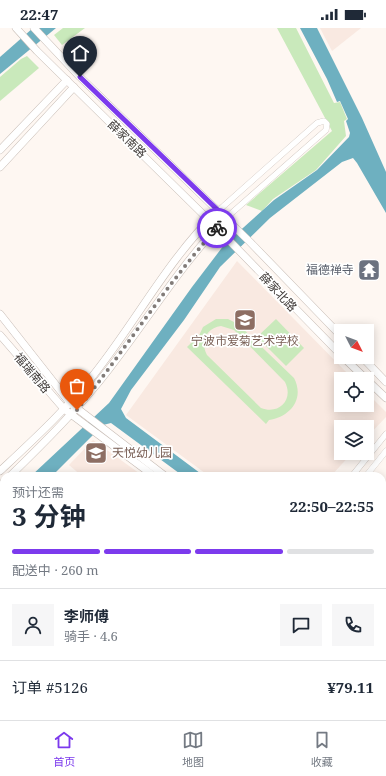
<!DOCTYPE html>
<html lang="zh">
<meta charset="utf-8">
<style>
body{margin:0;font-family:"Noto Serif","Noto Sans SC",serif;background:#f6f6f7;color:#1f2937;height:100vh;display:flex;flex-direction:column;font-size:15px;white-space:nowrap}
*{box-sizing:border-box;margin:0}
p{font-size:13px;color:#747a83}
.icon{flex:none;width:22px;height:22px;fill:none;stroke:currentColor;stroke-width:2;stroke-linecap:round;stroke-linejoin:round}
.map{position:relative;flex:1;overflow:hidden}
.side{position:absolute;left:0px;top:444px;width:386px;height:248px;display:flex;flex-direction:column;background:#fff;border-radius:12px 12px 0 0;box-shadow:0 2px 10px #0003}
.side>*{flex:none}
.needle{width:26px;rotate:132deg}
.tools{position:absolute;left:334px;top:296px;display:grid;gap:8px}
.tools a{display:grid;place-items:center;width:40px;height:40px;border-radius:0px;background:#fff;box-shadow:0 2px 10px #0003;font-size:20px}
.pin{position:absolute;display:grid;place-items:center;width:34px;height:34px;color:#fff;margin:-41px -17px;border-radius:50% 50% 50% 0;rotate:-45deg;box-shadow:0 0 4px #0007}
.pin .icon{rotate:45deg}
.courier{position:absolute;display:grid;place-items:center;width:40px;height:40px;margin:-20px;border:3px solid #7c3aed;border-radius:50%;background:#fff;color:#222;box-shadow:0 1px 5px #0007}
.summary em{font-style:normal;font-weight:700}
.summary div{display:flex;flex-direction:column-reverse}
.summary{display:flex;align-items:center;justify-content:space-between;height:68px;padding:0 12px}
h1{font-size:26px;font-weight:700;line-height:30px}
.bar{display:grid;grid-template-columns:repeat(4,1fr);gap:6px 4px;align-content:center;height:48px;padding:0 12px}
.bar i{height:5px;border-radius:3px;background:#e0e1e3}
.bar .active{background:#7c3aed}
.bar p{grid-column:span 4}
.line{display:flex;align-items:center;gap:10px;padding:0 12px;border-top:1px solid #e0e1e3}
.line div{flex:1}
.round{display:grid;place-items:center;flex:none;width:42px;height:42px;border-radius:0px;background:#f6f6f7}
.status{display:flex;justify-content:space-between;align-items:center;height:28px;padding:0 20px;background:#fff;direction:ltr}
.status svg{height:11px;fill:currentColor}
.dock{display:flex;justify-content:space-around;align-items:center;height:56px;border-top:1px solid #e0e1e3;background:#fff;font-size:11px;color:#747a83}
.dock a{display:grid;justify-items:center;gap:2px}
.dock .active{color:#7c3aed}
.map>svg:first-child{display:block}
.built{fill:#f9e9e1}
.green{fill:#c9e9bb;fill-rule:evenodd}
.water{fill:#6eb0c0}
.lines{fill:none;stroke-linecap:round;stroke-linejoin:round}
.minor-casing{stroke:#c7bcb5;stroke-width:6}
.tertiary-casing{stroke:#c7bcb5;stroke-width:8}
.secondary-casing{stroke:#c7bcb5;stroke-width:8}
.primary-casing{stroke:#c7bcb5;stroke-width:9}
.trunk-casing{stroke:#c7bcb5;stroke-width:10}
.minor{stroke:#fff;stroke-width:5.5}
.tertiary{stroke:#fff;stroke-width:7}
.secondary{stroke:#fff;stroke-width:7}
.primary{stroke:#fff;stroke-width:8}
.trunk{stroke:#fff;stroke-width:9}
.done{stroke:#827c79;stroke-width:4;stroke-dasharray:0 7.2}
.route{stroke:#7c3aed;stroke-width:5}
.labels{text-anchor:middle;stroke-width:3.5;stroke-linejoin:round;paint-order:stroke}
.street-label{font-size:12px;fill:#3f3a38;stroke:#fff}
.worship-label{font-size:12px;fill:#5b616d;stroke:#fff;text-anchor:end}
.education-label{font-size:12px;fill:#785e54;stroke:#fff}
</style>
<div class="status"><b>22:47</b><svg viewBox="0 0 49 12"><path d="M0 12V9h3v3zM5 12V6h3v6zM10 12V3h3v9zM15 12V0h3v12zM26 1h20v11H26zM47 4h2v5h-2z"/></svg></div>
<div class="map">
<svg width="386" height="692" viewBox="0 0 386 692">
<rect width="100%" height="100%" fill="#fef7f2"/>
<g class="built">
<polygon points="320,0 361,0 332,23"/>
<polygon points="237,233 353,351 341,351 341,377 367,377 367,365 386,384 386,389 367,409 367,399 341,399 341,425 352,425 331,448 209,448 126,387"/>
<polygon points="93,412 143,448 82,448 69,437"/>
</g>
<g class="green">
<polygon points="63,0 85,0 62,17 54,7"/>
<polygon points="277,0 296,0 334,75 340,74 347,91 344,93 346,108 316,142 273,171 262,183 246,177 332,103"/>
<polygon points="27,28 39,40 0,73 0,49 21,31"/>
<path d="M216,291H228L238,296L294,350C305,371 290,389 269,392L266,396L187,319L194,312L196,314L203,299ZM221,298L234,302L285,354C294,372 279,387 261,380L207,327C200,314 206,300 221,298Z"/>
<polygon points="276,291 304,320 286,338 257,309"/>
</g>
<g class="water">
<polygon points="33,0 56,0 0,46 0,29"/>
<polygon points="300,0 317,0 362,90 386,144 386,185 357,135 353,130 342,134 270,190 220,239 184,292 131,362 121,381 126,390 204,448 183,448 111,395 103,397 52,448 31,448 109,375 192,259 224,217 274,172 317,142 349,109 350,105 346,93 348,91 340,73 337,74 327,51"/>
</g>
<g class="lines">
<g class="minor-casing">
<g id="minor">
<polyline points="218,183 317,95 324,93 327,96 326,102 226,190"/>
<polyline points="352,448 386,406"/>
<polyline points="366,448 386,423"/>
<polyline points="232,688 236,692"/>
<polyline points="154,692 157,688"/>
<polyline points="165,692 168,688"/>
<polyline points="303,692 307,688"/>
</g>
</g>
<g class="tertiary-casing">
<g id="tertiary">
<polyline points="0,122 67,52"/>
<polyline points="0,139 74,59"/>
<polyline points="0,286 70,375 165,448"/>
<polyline points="0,307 64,381 154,448"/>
<path d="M0,443C33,412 67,381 95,345C137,292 169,230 218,183"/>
<path d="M10,448C45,414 79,380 109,341C148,291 181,236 226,190"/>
<polyline points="0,458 4,454"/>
<polyline points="382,625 386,629"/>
<polyline points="382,634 386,638"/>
</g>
</g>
<g class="secondary-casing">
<g id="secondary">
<polyline points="16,0 37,23 217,200 341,327"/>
<polyline points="34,0 80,49 250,214 341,308"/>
<polyline points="343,329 366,351"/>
<polyline points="362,329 386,354"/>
<polyline points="367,352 386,370"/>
</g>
</g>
<g class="primary-casing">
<g id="primary">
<polyline points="0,623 4,628"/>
<polyline points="0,658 4,663"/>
<polyline points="23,688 26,692"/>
<polyline points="55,688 59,692"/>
</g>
</g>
<g class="trunk-casing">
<g id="trunk">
<polyline points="0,630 4,634"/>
<polyline points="0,644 4,649"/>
<polyline points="35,688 38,692"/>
<polyline points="48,688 51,692"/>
</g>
</g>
<use href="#minor" class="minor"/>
<use href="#tertiary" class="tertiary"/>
<use href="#secondary" class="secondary"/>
<use href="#primary" class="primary"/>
<use href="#trunk" class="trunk"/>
</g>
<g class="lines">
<path class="done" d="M77,382C125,322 166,257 217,200"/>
<polyline class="route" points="80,49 226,190 217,200"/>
</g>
<defs>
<g id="temple-square" transform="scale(1.15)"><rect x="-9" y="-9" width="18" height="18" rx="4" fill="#6b7280" stroke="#fff"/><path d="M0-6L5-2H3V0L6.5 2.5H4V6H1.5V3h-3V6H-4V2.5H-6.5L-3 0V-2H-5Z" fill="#fff"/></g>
<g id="school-square" transform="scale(1.15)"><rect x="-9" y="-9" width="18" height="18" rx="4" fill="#8d6e63" stroke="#fff"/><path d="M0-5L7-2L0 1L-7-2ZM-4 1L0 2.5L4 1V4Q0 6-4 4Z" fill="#fff"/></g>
</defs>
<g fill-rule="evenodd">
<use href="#temple-square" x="369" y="242"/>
<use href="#school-square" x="245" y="292"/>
<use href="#school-square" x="96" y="425"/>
</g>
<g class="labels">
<g class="street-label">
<text transform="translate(127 111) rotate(44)" y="4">薛家南路</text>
<text transform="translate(278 264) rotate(47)" y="4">薛家北路</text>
<text transform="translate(32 345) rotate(50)" y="4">福瑞南路</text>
</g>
<g class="worship-label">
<text x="354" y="246">福德禅寺</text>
</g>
<g class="education-label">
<text x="245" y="317">宁波市爱菊艺术学校</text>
<text x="112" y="429" text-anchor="start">天悦幼儿园</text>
</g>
</g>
</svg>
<div class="tools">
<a><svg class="needle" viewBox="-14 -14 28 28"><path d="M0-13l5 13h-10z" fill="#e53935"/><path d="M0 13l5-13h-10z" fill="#747a83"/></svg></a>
<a><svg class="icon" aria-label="locate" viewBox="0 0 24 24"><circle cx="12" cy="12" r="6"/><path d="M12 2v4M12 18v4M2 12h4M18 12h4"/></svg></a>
<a><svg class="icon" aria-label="layers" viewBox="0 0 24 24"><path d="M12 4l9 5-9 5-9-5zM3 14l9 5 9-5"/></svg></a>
</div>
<div class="pin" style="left:77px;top:382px;background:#ea580c"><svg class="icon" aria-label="bag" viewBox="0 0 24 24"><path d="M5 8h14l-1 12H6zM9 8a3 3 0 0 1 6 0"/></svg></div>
<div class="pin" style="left:80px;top:49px;background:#1f2937"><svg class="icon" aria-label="home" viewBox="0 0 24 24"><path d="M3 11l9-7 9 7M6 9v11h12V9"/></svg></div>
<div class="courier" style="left:217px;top:200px"><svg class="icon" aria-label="bike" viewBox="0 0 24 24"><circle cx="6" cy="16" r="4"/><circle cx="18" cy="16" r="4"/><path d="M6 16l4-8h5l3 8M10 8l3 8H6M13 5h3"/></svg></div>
<section class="side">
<div class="summary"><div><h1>3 分钟</h1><p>预计还需</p></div><em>22:50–22:55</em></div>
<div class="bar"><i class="active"></i><i class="active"></i><i class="active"></i><i></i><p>配送中 · 260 m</p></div>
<div class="line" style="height:72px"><a class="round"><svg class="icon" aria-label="person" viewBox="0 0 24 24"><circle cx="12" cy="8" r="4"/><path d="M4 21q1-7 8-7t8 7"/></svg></a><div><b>李师傅</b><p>骑手 · 4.6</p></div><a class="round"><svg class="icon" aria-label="chat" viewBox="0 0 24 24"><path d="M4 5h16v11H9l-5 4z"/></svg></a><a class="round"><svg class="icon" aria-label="phone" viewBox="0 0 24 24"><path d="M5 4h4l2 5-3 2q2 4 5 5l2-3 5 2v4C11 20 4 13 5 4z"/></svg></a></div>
<div class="line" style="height:52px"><div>订单 #5126</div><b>¥79.11</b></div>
</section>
</div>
<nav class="dock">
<a class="active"><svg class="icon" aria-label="home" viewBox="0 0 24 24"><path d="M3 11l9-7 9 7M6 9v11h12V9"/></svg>首页</a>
<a><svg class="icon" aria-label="map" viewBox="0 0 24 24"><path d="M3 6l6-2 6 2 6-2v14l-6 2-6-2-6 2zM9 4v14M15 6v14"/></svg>地图</a>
<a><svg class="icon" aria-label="saved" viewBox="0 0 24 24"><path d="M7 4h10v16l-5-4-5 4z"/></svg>收藏</a>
</nav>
